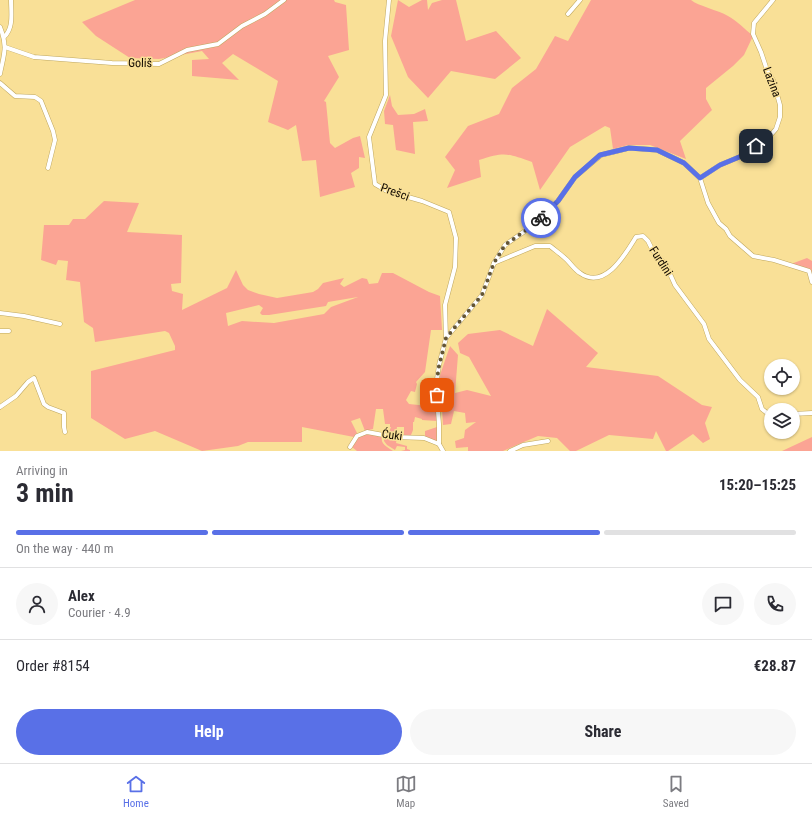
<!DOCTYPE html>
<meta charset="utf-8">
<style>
body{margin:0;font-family:"Roboto Condensed",sans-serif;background:#f7f7f7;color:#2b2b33;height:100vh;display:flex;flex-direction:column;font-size:15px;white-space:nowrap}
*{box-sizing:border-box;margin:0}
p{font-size:13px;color:#7c7c81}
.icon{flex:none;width:22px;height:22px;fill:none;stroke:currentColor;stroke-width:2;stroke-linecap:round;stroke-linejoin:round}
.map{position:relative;height:451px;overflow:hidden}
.panel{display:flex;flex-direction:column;background:#fff;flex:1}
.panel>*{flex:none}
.controls{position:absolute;left:764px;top:359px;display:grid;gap:8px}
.controls a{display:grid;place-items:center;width:36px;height:36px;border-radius:50%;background:#fff;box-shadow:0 1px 3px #0004;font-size:20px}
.pin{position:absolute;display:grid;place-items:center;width:34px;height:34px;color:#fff;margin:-17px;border-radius:8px;box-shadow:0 2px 6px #0006}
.courier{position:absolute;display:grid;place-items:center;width:40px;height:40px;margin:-20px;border:3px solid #5970e7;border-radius:50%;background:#fff;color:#222;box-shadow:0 1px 5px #0007}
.overview em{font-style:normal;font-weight:700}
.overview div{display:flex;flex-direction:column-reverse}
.overview{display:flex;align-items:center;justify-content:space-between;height:68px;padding:0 16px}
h1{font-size:26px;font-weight:700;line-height:30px}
.bar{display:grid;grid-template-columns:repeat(4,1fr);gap:6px 4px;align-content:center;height:48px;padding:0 16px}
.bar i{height:5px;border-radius:3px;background:#e1e1e2}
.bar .current{background:#5970e7}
.bar p{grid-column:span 4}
.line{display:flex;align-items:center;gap:10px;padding:0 16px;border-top:1px solid #e1e1e2}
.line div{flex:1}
.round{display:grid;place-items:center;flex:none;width:42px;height:42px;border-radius:21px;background:#f7f7f7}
.primary-button{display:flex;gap:8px;margin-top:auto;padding:8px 16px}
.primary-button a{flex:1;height:46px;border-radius:24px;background:#5970e7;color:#fff;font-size:16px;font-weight:700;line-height:46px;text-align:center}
.primary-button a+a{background:#f7f7f7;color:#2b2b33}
.tab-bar{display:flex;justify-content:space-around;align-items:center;height:56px;border-top:1px solid #e1e1e2;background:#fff;font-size:11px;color:#7c7c81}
.tab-bar a{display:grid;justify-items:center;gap:2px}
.tab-bar .current{color:#5970e7}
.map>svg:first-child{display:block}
.green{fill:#fba494;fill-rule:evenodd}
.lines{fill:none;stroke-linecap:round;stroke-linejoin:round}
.minor-casing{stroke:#bfa75f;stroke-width:5}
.minor{stroke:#fff;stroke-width:4}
.done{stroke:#635535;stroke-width:4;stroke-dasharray:0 7.2}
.route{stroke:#5970e7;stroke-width:5}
.labels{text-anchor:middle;stroke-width:3;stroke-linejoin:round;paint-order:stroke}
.street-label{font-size:12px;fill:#120a00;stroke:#f9e097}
</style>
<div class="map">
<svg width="812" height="451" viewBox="0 0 812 451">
<rect width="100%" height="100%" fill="#f9e097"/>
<g class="green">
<polygon points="135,0 334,0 335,2 346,5 349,50 328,56 339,77 324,101 326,102 330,143 335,148 353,138 360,136 365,158 359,157 359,168 351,173 355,187 320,197 316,160 302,161 296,125 288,130 268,122 278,81 233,54 222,63 239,80 192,76 192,60 209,59 202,51 159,59 130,58 96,36 82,22"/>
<polygon points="398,0 409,7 422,0 427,0 428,10 432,3 442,0 456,0 466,41 496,31 521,58 495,79 451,71 428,98 408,77 391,36"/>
<path d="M591,0H691C698,6 718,10 728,16C737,21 745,29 753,36L744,55L733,66L706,88V99L712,110L680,141L686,159L650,145H628L613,149L610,128L605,126L570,147L540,190L532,162C506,153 505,152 479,160L481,177L447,188L455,170L445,157L468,126L499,114L512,88L536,69L555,36L568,41Z"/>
<polygon points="390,95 392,106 398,115 414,114 425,109 428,121 413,122 415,154 396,150 393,125 385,124 384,111"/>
<path d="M104,201L139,203L127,232L182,235L181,283L171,284L172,291L183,294L182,310L227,288L236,270L243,285L248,290L259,294L277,298L313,292L318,289L323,283L344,278L340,284L344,287L362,278L367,279L369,284L378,283L382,273H393L429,292L440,296L442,330H431L425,372L416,382L417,384L415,392L411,391L406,400L409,404L428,406L436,403L437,421L422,420V419L415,417L414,422H413V430L411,435L404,437V427H397L396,434L402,435L401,436L390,435L384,432V431L389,432L391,427H390V424H385L383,409H376L373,429L365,431L360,418L351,421L357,433L354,437L302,427V442H248L238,446L202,451L155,431L125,439L91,418V371L175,350V346L169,333L165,331L95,342L93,328L84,322L80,282L66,280L68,261L58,260L56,265L41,260L44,225H69L73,219H85ZM358,297L331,307L324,314L274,323L242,321L228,326L226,313L259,305L263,308L260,313L262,315H269L326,306L328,302Z"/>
<polygon points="807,258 812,261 812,279 810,269 791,264"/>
<polygon points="547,309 598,353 586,367 658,376 702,405 712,407 705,423 710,439 703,443 693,434 668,451 666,451 656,431 653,439 609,435 576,451 570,451 557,438 538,436 503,451 468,451 468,447 456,448 455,441 464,438 465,430 476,422 466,423 465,413 454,411 451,424 443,425 440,375 450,346 458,355 455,393 467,390 491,396 469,357 460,353 458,343 468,334 500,330 533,346"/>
<polygon points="437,427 437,442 425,437 425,431"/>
<path d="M367,433L382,436C380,444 387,447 393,451H357L352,447L357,437Z"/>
<polygon points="386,437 397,438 396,443 407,446 407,449 410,450 410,451 401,451 405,450 405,447 397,446 395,450 387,445 384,441 384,438"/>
<polygon points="812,437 812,451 782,451"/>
</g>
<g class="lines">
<g class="minor-casing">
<g id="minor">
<polyline points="389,0 385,41 386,95 369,137 375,184 387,191 422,201 449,212 456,238 455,267 445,305 446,338 439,365 436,386 439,424 439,444 443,451"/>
<polyline points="568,14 580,0"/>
<path d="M0,27C8,47 4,54 0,74"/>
<path d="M4,37C14,28 11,13 11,0"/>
<polyline points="5,47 34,57 112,63 159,64 187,50 218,44 242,26 265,14 284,0"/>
<polyline points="0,83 15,96 35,97 41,101 53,131 55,140 48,168"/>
<polyline points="700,178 720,165 744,155 768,138 776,129 780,117 780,105 773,80 767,70 761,52 753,34 754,23 773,0"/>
<path d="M494,263L535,246H550C556,251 562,255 567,260C571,264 575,270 580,273C605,291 626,253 636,237L643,236L648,241L652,249L666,265L675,285L704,324L709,339L740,380L758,397L762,409L767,413H771"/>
<polyline points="0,313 24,316 60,324"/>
<polyline points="0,331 9,331"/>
<polyline points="446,338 482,295 494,263 505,245 535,224 558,201 575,177 601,155 629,148 657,150 684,163 700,178 708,203 719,223 726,229 730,236 753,256 774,260 809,271 812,282"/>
<polyline points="0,407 16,396 28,382 34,378 44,404 48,407 64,413 64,427 65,432"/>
<polyline points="793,414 812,413"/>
<polyline points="350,447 357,436 367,432 394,437 424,438 439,444"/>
<polyline points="510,451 523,445 548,441"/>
</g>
</g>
<use href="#minor" class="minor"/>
</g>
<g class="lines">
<polyline class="done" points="437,395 436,386 439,366 446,338 482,295 494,263 505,245 535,224 541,218"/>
<polyline class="route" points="541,218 558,201 575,177 600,155 629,148 657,150 684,163 700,178 720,165 744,155 756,146"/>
</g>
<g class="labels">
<g class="street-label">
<text transform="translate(140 63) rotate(1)" y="4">Goliš</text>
<text transform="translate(772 82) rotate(69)" y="4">Lazina</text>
<text transform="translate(395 192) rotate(20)" y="4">Prešci</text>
<text transform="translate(661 261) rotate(57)" y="4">Furdini</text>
<text transform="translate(392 435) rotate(8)" y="4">Ćuki</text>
</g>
</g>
</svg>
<div class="controls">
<a><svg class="icon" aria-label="locate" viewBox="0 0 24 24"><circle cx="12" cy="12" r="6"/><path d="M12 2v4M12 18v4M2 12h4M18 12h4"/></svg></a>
<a><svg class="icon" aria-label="layers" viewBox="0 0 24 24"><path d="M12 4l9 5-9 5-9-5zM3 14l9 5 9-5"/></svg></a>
</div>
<div class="pin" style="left:437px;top:395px;background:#ea580c"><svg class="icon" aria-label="bag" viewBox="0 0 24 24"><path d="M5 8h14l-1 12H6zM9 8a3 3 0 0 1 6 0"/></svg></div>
<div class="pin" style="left:756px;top:146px;background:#1f2937"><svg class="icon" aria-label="home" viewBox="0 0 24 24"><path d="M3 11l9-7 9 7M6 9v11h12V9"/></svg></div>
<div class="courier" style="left:541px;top:218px"><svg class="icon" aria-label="bike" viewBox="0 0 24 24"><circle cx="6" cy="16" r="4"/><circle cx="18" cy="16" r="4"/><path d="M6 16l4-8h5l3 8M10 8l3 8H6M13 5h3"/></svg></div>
</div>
<section class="panel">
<div class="overview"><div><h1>3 min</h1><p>Arriving in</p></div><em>15:20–15:25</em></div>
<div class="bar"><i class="current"></i><i class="current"></i><i class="current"></i><i></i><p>On the way · 440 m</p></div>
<div class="line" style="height:72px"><a class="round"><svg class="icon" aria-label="person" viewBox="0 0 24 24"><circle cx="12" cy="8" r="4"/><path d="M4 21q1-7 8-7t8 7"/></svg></a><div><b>Alex</b><p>Courier · 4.9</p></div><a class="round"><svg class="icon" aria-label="chat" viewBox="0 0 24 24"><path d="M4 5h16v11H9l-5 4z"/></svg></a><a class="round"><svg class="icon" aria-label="phone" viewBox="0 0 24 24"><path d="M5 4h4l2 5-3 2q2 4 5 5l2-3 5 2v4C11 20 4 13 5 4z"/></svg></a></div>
<div class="line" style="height:52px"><div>Order #8154</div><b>€28.87</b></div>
<div class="primary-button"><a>Help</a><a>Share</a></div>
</section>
<nav class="tab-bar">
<a class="current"><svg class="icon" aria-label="home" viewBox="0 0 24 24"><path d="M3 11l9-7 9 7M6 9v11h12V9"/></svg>Home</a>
<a><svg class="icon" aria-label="map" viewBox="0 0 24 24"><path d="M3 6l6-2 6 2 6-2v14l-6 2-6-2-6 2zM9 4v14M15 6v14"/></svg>Map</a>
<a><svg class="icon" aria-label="saved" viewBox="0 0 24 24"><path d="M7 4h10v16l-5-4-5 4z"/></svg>Saved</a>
</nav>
